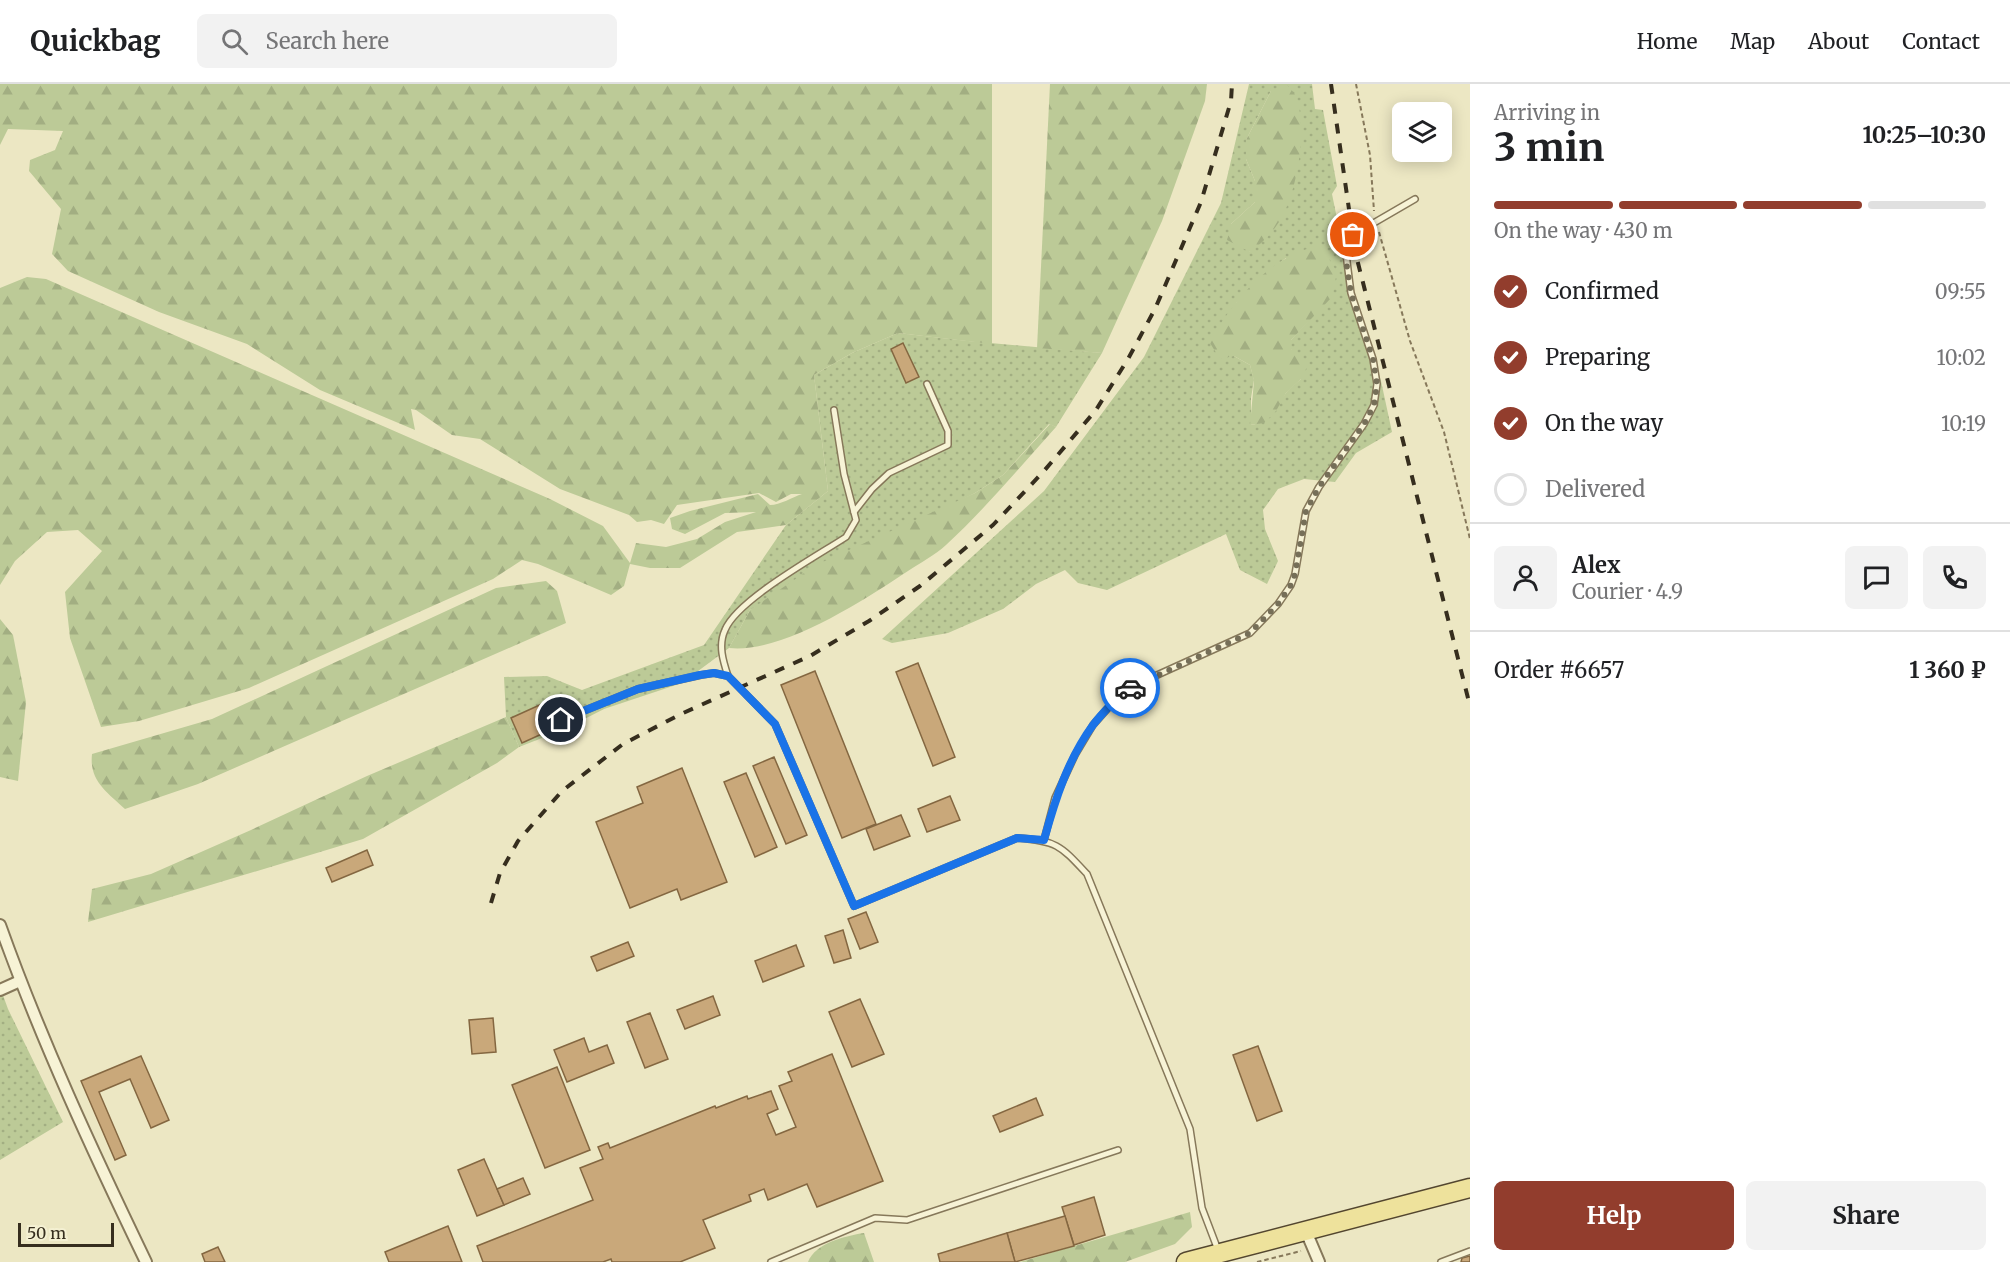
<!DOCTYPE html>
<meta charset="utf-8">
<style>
body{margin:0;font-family:Merriweather,serif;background:#f2f2f2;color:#202124;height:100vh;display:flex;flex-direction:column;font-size:22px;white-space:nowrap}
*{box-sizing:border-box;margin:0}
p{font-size:20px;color:#757577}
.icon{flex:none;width:33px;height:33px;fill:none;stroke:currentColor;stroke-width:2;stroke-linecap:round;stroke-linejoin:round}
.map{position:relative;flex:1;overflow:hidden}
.sheet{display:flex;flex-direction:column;background:#fff;width:540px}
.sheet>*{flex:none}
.fabs{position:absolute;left:1392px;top:18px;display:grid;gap:12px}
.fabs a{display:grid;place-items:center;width:60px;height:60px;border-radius:9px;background:#fff;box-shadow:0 3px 15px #0003;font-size:30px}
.scale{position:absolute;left:18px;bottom:15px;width:96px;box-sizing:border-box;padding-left:6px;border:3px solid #362e1e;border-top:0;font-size:16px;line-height:21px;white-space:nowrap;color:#362e1e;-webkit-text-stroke:4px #f4f0d2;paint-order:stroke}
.pin{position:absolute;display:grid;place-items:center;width:51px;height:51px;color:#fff;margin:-26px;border:3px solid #fff;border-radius:50%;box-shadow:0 2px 6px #0007}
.courier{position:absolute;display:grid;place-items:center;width:60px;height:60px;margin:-30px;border:4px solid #1a73e8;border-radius:50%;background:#fff;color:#222;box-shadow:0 2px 8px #0007}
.summary em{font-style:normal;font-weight:700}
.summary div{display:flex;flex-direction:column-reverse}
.summary{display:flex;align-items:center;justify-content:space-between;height:102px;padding:0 24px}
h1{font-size:39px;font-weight:700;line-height:45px}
.bar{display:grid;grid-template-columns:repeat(4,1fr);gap:9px 6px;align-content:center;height:72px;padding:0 24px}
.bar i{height:8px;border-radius:4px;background:#e0e0e0}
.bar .on{background:#923d2d}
.bar p{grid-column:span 4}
.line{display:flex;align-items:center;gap:15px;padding:0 24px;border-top:2px solid #e0e0e0}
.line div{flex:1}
.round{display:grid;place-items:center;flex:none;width:63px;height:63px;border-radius:9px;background:#f2f2f2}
ol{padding:0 24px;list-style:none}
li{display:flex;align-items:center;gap:18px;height:66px}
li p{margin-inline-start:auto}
li .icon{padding:6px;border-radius:50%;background:#923d2d;color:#fff;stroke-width:4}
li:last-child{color:#757577}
li i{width:33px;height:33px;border:3px solid #e0e0e0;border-radius:50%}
.action{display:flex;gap:12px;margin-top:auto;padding:12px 24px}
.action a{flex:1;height:69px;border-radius:9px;background:#923d2d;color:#fff;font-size:24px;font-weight:700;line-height:69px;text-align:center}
.action a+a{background:#f2f2f2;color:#202124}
header{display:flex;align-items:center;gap:36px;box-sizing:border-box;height:84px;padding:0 30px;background:#fff;border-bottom:2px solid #e0e0e0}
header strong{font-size:28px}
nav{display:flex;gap:33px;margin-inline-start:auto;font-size:21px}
.search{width:420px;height:54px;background:#f2f2f2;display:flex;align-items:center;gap:15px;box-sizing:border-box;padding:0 21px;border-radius:9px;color:#757577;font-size:22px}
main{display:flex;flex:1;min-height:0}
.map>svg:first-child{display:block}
.grass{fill:url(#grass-dots);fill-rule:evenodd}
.forest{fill:url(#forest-firs)}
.building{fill:#c9a87a;stroke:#846741;stroke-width:1.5}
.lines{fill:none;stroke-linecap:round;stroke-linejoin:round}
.service-casing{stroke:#86785a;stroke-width:8}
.minor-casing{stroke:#86785a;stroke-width:14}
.primary-casing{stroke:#53462f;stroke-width:21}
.path{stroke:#86785a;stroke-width:2;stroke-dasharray:4.5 3;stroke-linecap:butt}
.service{stroke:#f7f3d6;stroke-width:5}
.minor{stroke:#f7f3d6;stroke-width:10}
.primary{stroke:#eee29c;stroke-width:18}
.rail{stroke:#362e1e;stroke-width:4;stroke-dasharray:10 10;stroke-linecap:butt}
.done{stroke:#766f58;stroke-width:6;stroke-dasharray:0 10.8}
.route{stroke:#1a73e8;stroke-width:8}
</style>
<header>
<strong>Quickbag</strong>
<div class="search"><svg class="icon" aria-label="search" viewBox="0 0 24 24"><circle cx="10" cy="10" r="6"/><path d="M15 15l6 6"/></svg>Search here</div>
<nav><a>Home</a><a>Map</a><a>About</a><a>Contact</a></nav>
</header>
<main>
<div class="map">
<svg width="1470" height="1178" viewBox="0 0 1470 1178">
<defs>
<pattern id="grass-dots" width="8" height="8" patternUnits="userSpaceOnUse" patternTransform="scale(1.5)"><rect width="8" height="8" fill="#bcca97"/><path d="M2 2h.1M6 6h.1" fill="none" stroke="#a2ae82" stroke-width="1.8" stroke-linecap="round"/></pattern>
<pattern id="forest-firs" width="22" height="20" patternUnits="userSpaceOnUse" patternTransform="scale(1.5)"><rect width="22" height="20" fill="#bcca97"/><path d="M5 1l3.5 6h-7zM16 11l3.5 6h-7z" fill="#a2ae82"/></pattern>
</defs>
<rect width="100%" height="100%" fill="#ece7c3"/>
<g class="grass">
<path d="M1249,0H1312L1315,25L1323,26L1337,102L1332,110L1348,189L1381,297L1392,348L1356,369L1335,398L1304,395L1278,405L1263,426L1265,445L1278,477L1267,500L1240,486L1226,450L1107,506L1078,499L1065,486L1036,500L1003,525L948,549L892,559L882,555L1044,407L1144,273L1221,119ZM1271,7L1250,168L1231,140L1255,118V97L1246,75V56ZM1286,174L1310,235L1291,256V265L1301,295C1296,299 1290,304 1286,309C1273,326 1274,337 1251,341V314L1254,296L1250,281L1234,272L1236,219L1266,189Z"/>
<polygon points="898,249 968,257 1102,269 1056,343 1049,340 1003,391 975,409 750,526 729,564 682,599 604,625 565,645 519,663 506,633 504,593 547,592 582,606 704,561 786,441 828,407 814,291 852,269"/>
<polygon points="0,903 8,925 63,1038 0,1076"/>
</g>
<g class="forest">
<path d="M0,0H992V260L898,249L852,269L814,291L828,407L786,441L737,448L680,484H650L630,480L624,502L611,511L538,480L522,476L493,495L249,604L139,637L101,643L70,554L65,508L102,467L78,446L47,448L15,477L0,501V204L27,193L46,195L550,415L603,442L630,479L636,459L666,463L697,455L725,438L756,428L725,429L685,450L672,445L670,434L690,427L758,410L770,421C780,421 793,413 802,410H791L776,418L759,409L677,421L664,440L651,436L637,438L629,431L560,405L480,355L452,351L416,326L411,325L415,346L320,306L247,260L159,228L68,187L52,170L61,125L29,87L30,76L55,66L63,47L8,45L0,61Z"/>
<polygon points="1050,0 1207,0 1205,17 1162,137 1102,269 1037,264"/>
<path d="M1286,0C1289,3 1293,7 1295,11C1309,41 1297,111 1279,138C1271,150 1262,159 1250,168L1227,156L1231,140L1255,118V97L1246,75V56L1271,7Z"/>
<path d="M1321,162L1337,188L1332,213L1291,256V265L1308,281L1301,295L1286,309L1276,327L1264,339L1250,341L1254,297L1250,281L1234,272L1220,275L1210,259C1230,218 1274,168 1321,162Z"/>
<path d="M1050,340L1056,343C1020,383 985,425 946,461C935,471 920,479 908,487C864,516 782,570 729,564L750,526L816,481L975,409L1003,391Z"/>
<path d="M546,497L557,507L566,539L198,700L125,725C107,708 89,697 92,670L212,635L496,504Z"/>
<polygon points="0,535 13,551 26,618 18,697 0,693"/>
<polygon points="506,633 519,663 497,679 363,755 88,838 92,805 151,790 251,746 367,692"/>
<polygon points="1190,1128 1192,1143 1175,1160 1125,1178 1020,1178"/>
<path d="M864,1149L874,1178H808C815,1159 845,1152 864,1149Z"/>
</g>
<g class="building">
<polygon points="903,259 919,293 906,299 891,265"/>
<polygon points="918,579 955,673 933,682 896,588"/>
<polygon points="815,587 876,740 842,754 781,601"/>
<polygon points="544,619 555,644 522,659 511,634"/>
<polygon points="774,673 807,751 786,760 753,682"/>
<polygon points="682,684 727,798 681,816 677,805 630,824 596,738 643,719 637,703"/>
<polygon points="746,689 777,763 755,773 724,698"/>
<polygon points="950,712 960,736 927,748 918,725"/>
<polygon points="901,731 910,752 874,766 866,745"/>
<polygon points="367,766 373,781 332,798 326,784"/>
<polygon points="866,828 878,858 860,865 848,835"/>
<polygon points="843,846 851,874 834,879 825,852"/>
<polygon points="628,858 634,872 597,887 591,873"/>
<polygon points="796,861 804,882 763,898 755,877"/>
<polygon points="713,912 720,931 685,945 677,926"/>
<polygon points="860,915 884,970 852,983 829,928"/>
<polygon points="650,929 668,975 645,984 627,938"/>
<polygon points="493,934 496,968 472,970 469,936"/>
<polygon points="584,954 589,968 607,961 614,979 567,998 554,966"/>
<polygon points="1258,962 1282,1027 1257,1037 1233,971"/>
<polygon points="832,970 883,1097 817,1123 807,1100 768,1116 764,1105 749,1111 751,1117 703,1136 715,1164 680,1178 612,1178 611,1175 603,1178 483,1178 477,1162 593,1116 580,1084 603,1075 598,1063 608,1059 610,1064 715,1022 716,1024 747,1012 748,1015 771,1007 778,1025 767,1030 776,1051 796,1043 779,1002 792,997 788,988"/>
<polygon points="141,972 169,1036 151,1044 130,995 99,1008 126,1071 115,1076 81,997"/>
<polygon points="557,983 590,1066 545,1084 512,1001"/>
<polygon points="1036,1014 1043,1031 1000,1048 993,1032"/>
<polygon points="484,1075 504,1121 477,1132 458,1086"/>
<polygon points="523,1094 530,1110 504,1121 497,1105"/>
<polygon points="1094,1113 1105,1151 1074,1161 1062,1123"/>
<polygon points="1065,1132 1074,1162 1015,1178 1007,1149"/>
<polygon points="448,1142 462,1178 389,1178 385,1168"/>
<polygon points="1007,1149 1015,1178 940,1178 938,1170"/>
<polygon points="218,1163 225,1178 205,1178 202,1170"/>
<polygon points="1470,1172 1470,1178 1461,1178 1462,1174"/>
</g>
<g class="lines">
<g class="service-casing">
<g id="service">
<polyline points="854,428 872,405 889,389 948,361 948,347 927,300"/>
<path d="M728,592C723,577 718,561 725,546C737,516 817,472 846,453L856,436L844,390L834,326"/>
<path d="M561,636L638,605L701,591L714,589L728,592L775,640L854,822L1017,754C1057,757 1060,761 1087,790L1190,1045L1202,1124L1218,1166"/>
<polyline points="1044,756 1055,714 1075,671 1093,641 1124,606 1250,549 1278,520 1291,501 1295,490 1306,427 1319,403 1364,340 1374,321 1377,300 1373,275 1351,209 1345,162 1353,151 1415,115"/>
<polyline points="771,1178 875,1134 907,1136 1118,1066"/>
<polyline points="1441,1178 1470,1167"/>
</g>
</g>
<g class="minor-casing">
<g id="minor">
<path d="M0,841C41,956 93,1068 146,1178"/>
<polyline points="0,906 20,897"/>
<polyline points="1305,1145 1319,1178"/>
</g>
</g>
<g class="primary-casing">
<polyline id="primary" points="1186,1178 1470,1104"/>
</g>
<g class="path">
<polyline points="1356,0 1370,71 1374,127"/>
<polyline points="1379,148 1410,257 1444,348 1470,455"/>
<polyline points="1257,1178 1301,1167"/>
</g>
<use href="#service" class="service"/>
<use href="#minor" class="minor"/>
<use href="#primary" class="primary"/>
<g class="rail">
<polyline points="1331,0 1355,167 1470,622"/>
<polyline points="491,819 500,789 518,757 562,707 623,660 681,630 810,572 869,537 920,502 993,441 1044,387 1096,326 1128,275 1155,225 1201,118 1231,17 1232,0"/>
</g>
</g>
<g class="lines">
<polyline class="done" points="1130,604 1250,549 1278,520 1291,501 1295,490 1306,427 1319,403 1364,340 1374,321 1377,300 1373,275 1351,209 1346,177 1345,162 1353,151"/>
<path class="route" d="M561,636L638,605L700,591L714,589L728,592L775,640L854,822L1017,754L1044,756C1055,716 1068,675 1093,641C1102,629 1114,618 1124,606L1130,604"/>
</g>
</svg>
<div class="fabs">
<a><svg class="icon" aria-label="layers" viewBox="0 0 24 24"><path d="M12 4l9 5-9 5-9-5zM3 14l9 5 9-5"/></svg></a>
</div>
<div class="scale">50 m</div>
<div class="pin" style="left:1353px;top:151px;background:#ea580c"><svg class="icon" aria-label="bag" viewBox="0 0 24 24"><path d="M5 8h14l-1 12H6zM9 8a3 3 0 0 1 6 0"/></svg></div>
<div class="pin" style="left:561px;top:636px;background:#1f2937"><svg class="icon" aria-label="home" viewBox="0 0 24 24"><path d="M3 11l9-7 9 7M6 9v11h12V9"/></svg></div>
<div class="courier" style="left:1130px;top:604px"><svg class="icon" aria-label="car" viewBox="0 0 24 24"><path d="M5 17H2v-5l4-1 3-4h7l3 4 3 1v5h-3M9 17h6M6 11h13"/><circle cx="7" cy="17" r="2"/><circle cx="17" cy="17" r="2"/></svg></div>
</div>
<section class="sheet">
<div class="summary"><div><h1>3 min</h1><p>Arriving in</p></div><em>10:25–10:30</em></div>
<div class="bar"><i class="on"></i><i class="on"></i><i class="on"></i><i></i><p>On the way · 430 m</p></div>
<ol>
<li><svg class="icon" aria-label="check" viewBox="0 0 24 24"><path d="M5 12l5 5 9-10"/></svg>Confirmed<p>09:55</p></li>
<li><svg class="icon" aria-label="check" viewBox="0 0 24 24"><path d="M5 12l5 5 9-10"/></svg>Preparing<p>10:02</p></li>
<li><svg class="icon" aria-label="check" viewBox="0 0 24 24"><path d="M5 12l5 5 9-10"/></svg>On the way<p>10:19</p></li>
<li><i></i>Delivered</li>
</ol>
<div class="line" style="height:108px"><a class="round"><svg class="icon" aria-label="person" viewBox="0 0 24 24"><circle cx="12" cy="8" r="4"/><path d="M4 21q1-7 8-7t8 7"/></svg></a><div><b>Alex</b><p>Courier · 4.9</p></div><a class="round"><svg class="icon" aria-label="chat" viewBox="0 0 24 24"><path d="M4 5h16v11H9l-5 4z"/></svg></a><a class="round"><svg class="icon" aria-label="phone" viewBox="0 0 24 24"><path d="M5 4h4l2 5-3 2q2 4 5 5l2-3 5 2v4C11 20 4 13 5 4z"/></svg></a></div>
<div class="line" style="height:78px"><div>Order #6657</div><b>1 360 ₽</b></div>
<div class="action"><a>Help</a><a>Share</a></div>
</section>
</main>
